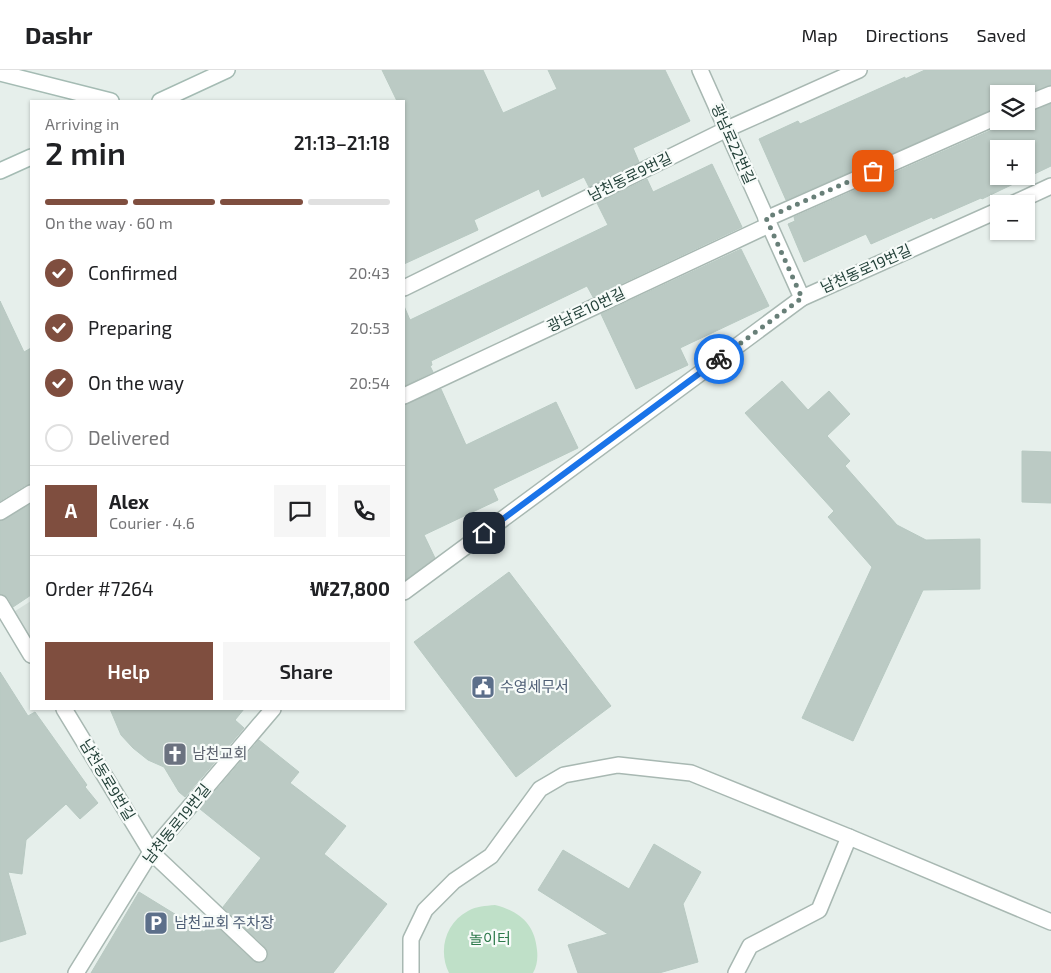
<!DOCTYPE html>
<meta charset="utf-8">
<style>
body{margin:0;font-family:"Exo 2","Noto Sans KR",sans-serif;background:#f6f6f6;color:#202124;height:100vh;display:flex;flex-direction:column;font-size:19px;white-space:nowrap}
*{box-sizing:border-box;margin:0}
p{font-size:16px;color:#757577}
.icon{flex:none;width:28px;height:28px;fill:none;stroke:currentColor;stroke-width:2;stroke-linecap:round;stroke-linejoin:round}
.map{position:relative;flex:1;overflow:hidden}
.panel{position:absolute;left:30px;top:30px;width:375px;height:610px;display:flex;flex-direction:column;background:#fff;border-radius:0px;box-shadow:0 1px 4px #0004}
.panel>*{flex:none}
.fabs{position:absolute;left:990px;top:15px;display:grid;gap:10px}
.fabs a{display:grid;place-items:center;width:45px;height:45px;border-radius:0px;background:#fff;box-shadow:0 1px 4px #0004;font-size:25px}
.pin{position:absolute;display:grid;place-items:center;width:42px;height:42px;color:#fff;margin:-21px;border-radius:10px;box-shadow:0 2px 8px #0006}
.courier{position:absolute;display:grid;place-items:center;width:50px;height:50px;margin:-25px;border:4px solid #1a73e8;border-radius:50%;background:#fff;color:#222;box-shadow:0 1px 6px #0007}
.headline em{font-style:normal;font-weight:600}
.headline div{display:flex;flex-direction:column-reverse}
.headline{display:flex;align-items:center;justify-content:space-between;height:85px;padding:0 15px}
h1{font-size:32px;font-weight:600;line-height:38px}
.bar{display:grid;grid-template-columns:repeat(4,1fr);gap:8px 5px;align-content:center;height:60px;padding:0 15px}
.bar i{height:6px;border-radius:4px;background:#e0e0e0}
.bar .current{background:#7f4e3f}
.bar p{grid-column:span 4}
.line{display:flex;align-items:center;gap:12px;padding:0 15px;border-top:1px solid #e0e0e0}
.line div{flex:1}
.round{display:grid;place-items:center;flex:none;width:52px;height:52px;border-radius:0px;background:#f6f6f6}
ol{padding:0 15px;list-style:none}
li{display:flex;align-items:center;gap:15px;height:55px}
li p{margin-inline-start:auto}
li .icon{padding:5px;border-radius:50%;background:#7f4e3f;color:#fff;stroke-width:4}
li:last-child{color:#757577}
li i{width:28px;height:28px;border:2px solid #e0e0e0;border-radius:50%}
.cta{display:flex;gap:10px;margin-top:auto;padding:10px 15px}
.cta a{flex:1;height:58px;border-radius:0px;background:#7f4e3f;color:#fff;font-size:20px;font-weight:600;line-height:58px;text-align:center}
.cta a+a{background:#f6f6f6;color:#202124}
header{display:flex;align-items:center;gap:30px;box-sizing:border-box;height:70px;padding:0 25px;background:#fff;border-bottom:1px solid #e0e0e0}
header strong{font-size:24px}
nav{display:flex;gap:28px;margin-inline-start:auto;font-size:18px}
.map>svg:first-child{display:block}
.built{fill:#d4dfda}
.green{fill:#bfe0c8}
.building{fill:#bbcac4;stroke:#b8c9c2;fill-rule:evenodd}
.lines{fill:none;stroke-linecap:round;stroke-linejoin:round}
.service-casing{stroke:#a8b8b2;stroke-width:18}
.minor-casing{stroke:#a8b8b2;stroke-width:18}
.secondary-casing{stroke:#a4bbb3;stroke-width:18}
.service{stroke:#fff;stroke-width:15}
.minor{stroke:#fff;stroke-width:15}
.secondary{stroke:#fff;stroke-width:15}
.done{stroke:#687f78;stroke-width:5;stroke-dasharray:0 9}
.route{stroke:#1a73e8;stroke-width:6}
.labels{text-anchor:middle;stroke-width:4.5;stroke-linejoin:round;paint-order:stroke}
.street-label{font-size:15px;fill:#24423a;stroke:#f7fbf9}
.service-label{font-size:15px;fill:#4e5e75;stroke:#f7fbf9;text-anchor:start}
.worship-label{font-size:15px;fill:#5b616d;stroke:#f7fbf9;text-anchor:start}
.park-label{font-size:15px;fill:#2d7a4b;stroke:#f7fbf9}
</style>
<header>
<strong>Dashr</strong>
<nav><a>Map</a><a>Directions</a><a>Saved</a></nav>
</header>
<div class="map">
<svg width="1051" height="903" viewBox="0 0 1051 903">
<rect width="100%" height="100%" fill="#e6efeb"/>
<polygon class="built" points="31,531 31,574 12,543"/>
<path class="green" d="M495,835C519,841 535,854 537,880C538,888 537,896 533,903H449C438,881 445,853 468,841C477,836 485,836 495,835Z"/>
<g class="building">
<polygon points="382,0 483,0 503,43 557,19 548,0 665,0 690,51 633,78 639,92 589,117 584,107 542,127 539,119 474,150 478,160 404,194 404,31 397,31"/>
<polygon points="925,0 1051,0 1051,15 1026,24 999,24 999,37 786,130 759,69 798,51 800,54 905,7 905,9"/>
<path d="M1051,34V96L982,129L981,128L933,149L932,147L871,174L866,164L804,192L788,154L795,151L794,147L1003,55L1007,51H1026V43ZM999,79H1026V106H999Z"/>
<polygon points="712,94 742,157 593,227 587,216 431,291 432,295 430,296 433,302 404,316 404,236 410,250 608,155 597,133 647,109 653,122"/>
<polygon points="741,179 769,236 680,278 688,295 636,319 601,244"/>
<polygon points="0,231 24,282 31,278 31,414 26,415 0,431"/>
<polygon points="782,311 808,340 829,321 850,344 827,366 850,391 845,396 897,455 926,470 980,469 980,519 923,520 853,671 802,648 872,497 828,447 834,441 745,343"/>
<polygon points="441,319 466,375 556,332 578,378 493,419 498,430 424,465 435,488 404,511 404,335"/>
<polygon points="1022,381 1051,382 1051,433 1022,432"/>
<polygon points="31,434 31,525 13,537 8,528 0,524 0,451"/>
<polygon points="509,502 611,636 516,707 414,572"/>
<polygon points="0,602 28,646 35,642 87,715 85,717 98,733 80,749 66,734 26,770 22,804 8,802 26,864 0,872"/>
<polygon points="110,639 244,639 235,650 244,658 185,727 179,722 164,697 148,690 133,678 121,665"/>
<polygon points="259,670 299,702 290,713 346,756 324,784 387,834 333,903 91,903 139,822 204,862 212,852 253,891 261,893 266,890 268,886 266,878 223,837 261,788 200,739"/>
<polygon points="654,774 701,802 683,834 698,892 659,903 578,903 568,875 608,864 538,820 563,780 629,819"/>
</g>
<g class="lines">
<g class="service-casing">
<g id="service">
<polyline points="1012,134 1051,116"/>
<polyline points="404,522 802,228 999,140"/>
<polyline points="151,782 259,884"/>
<polyline points="76,903 151,782 273,639"/>
<polyline points="411,903 411,869 425,840 454,811 491,786 540,719 564,705 618,695 691,703 849,767 1051,852"/>
<polyline points="736,903 750,876 819,840 849,767"/>
</g>
</g>
<g class="minor-casing">
<g id="minor">
<polyline points="700,0 802,228"/>
<polyline points="1026,34 1051,24"/>
<polyline points="766,149 999,46"/>
<polyline points="404,218 727,59 859,0"/>
<polyline points="404,326 769,155"/>
<polyline points="0,442 31,423"/>
<polyline points="0,533 31,585"/>
<polyline points="64,639 151,782"/>
</g>
</g>
<g class="secondary-casing">
<g id="secondary">
<polyline points="0,3 111,31"/>
<polyline points="160,31 227,0"/>
<polyline points="0,101 31,87"/>
</g>
</g>
<use href="#service" class="service"/>
<use href="#minor" class="minor"/>
<use href="#secondary" class="secondary"/>
</g>
<g class="lines">
<polyline class="done" points="719,289 802,228 766,148 873,101"/>
<polyline class="route" points="484,463 719,289"/>
</g>
<defs>
<g id="civic-square" transform="scale(1.25)"><rect x="-9" y="-9" width="18" height="18" rx="4" fill="#5c6f8a" stroke="#f7fbf9"/><path d="M-.6-6.5H3V-4.5H.6V-3L4-1V1h2V6H-6V1h2V-1L-.6-3ZM-1.2 2.5V6h2.4V2.5Z" fill="#fff"/></g>
<g id="church-square" transform="scale(1.25)"><rect x="-9" y="-9" width="18" height="18" rx="4" fill="#6b7280" stroke="#f7fbf9"/><path d="M-1.2-6h2.4v3.5h3.3v2.4h-3.3V6h-2.4V-.1h-3.3v-2.4h3.3Z" fill="#fff"/></g>
<g id="parking-square" transform="scale(1.25)"><rect x="-9" y="-9" width="18" height="18" rx="4" fill="#5c6f8a" stroke="#f7fbf9"/><path d="M-3.5-5.5H1a3.5 3.5 0 0 1 0 7H-1V5.5H-3.5ZM-1-3.4V-.6H.8a1.4 1.4 0 0 0 0-2.8Z" fill="#fff"/></g>
</defs>
<g fill-rule="evenodd">
<use href="#civic-square" x="483" y="617"/>
<use href="#church-square" x="175" y="684"/>
<use href="#parking-square" x="156" y="853"/>
</g>
<g class="labels">
<g class="street-label">
<text transform="translate(733 74) rotate(66)" y="5">광남로22번길</text>
<text transform="translate(630 107) rotate(-26)" y="5">남천동로9번길</text>
<text transform="translate(866 199) rotate(-24)" y="5">남천동로19번길</text>
<text transform="translate(586 240) rotate(-25)" y="5">광남로10번길</text>
<text transform="translate(107 710) rotate(59)" y="5">남천동로9번길</text>
<text transform="translate(177 754) rotate(-51)" y="5">남천동로19번길</text>
</g>
<g class="service-label">
<text x="500" y="622">수영세무서</text>
<text x="174" y="858">남천교회 주차장</text>
</g>
<g class="worship-label">
<text x="192" y="689">남천교회</text>
</g>
<g class="park-label">
<text x="490" y="874">놀이터</text>
</g>
</g>
</svg>
<div class="fabs">
<a><svg class="icon" aria-label="layers" viewBox="0 0 24 24"><path d="M12 4l9 5-9 5-9-5zM3 14l9 5 9-5"/></svg></a>
<a>+</a>
<a>−</a>
</div>
<div class="pin" style="left:873px;top:101px;background:#ea580c"><svg class="icon" aria-label="bag" viewBox="0 0 24 24"><path d="M5 8h14l-1 12H6zM9 8a3 3 0 0 1 6 0"/></svg></div>
<div class="pin" style="left:484px;top:463px;background:#1f2937"><svg class="icon" aria-label="home" viewBox="0 0 24 24"><path d="M3 11l9-7 9 7M6 9v11h12V9"/></svg></div>
<div class="courier" style="left:719px;top:289px"><svg class="icon" aria-label="bike" viewBox="0 0 24 24"><circle cx="6" cy="16" r="4"/><circle cx="18" cy="16" r="4"/><path d="M6 16l4-8h5l3 8M10 8l3 8H6M13 5h3"/></svg></div>
<section class="panel">
<div class="headline"><div><h1>2 min</h1><p>Arriving in</p></div><em>21:13–21:18</em></div>
<div class="bar"><i class="current"></i><i class="current"></i><i class="current"></i><i></i><p>On the way · 60 m</p></div>
<ol>
<li><svg class="icon" aria-label="check" viewBox="0 0 24 24"><path d="M5 12l5 5 9-10"/></svg>Confirmed<p>20:43</p></li>
<li><svg class="icon" aria-label="check" viewBox="0 0 24 24"><path d="M5 12l5 5 9-10"/></svg>Preparing<p>20:53</p></li>
<li><svg class="icon" aria-label="check" viewBox="0 0 24 24"><path d="M5 12l5 5 9-10"/></svg>On the way<p>20:54</p></li>
<li><i></i>Delivered</li>
</ol>
<div class="line" style="height:90px"><b class="round" style="background:#7f4e3f;color:#fff">A</b><div><b>Alex</b><p>Courier · 4.6</p></div><a class="round"><svg class="icon" aria-label="chat" viewBox="0 0 24 24"><path d="M4 5h16v11H9l-5 4z"/></svg></a><a class="round"><svg class="icon" aria-label="phone" viewBox="0 0 24 24"><path d="M5 4h4l2 5-3 2q2 4 5 5l2-3 5 2v4C11 20 4 13 5 4z"/></svg></a></div>
<div class="line" style="height:65px"><div>Order #7264</div><b>₩27,800</b></div>
<div class="cta"><a>Help</a><a>Share</a></div>
</section>
</div>
